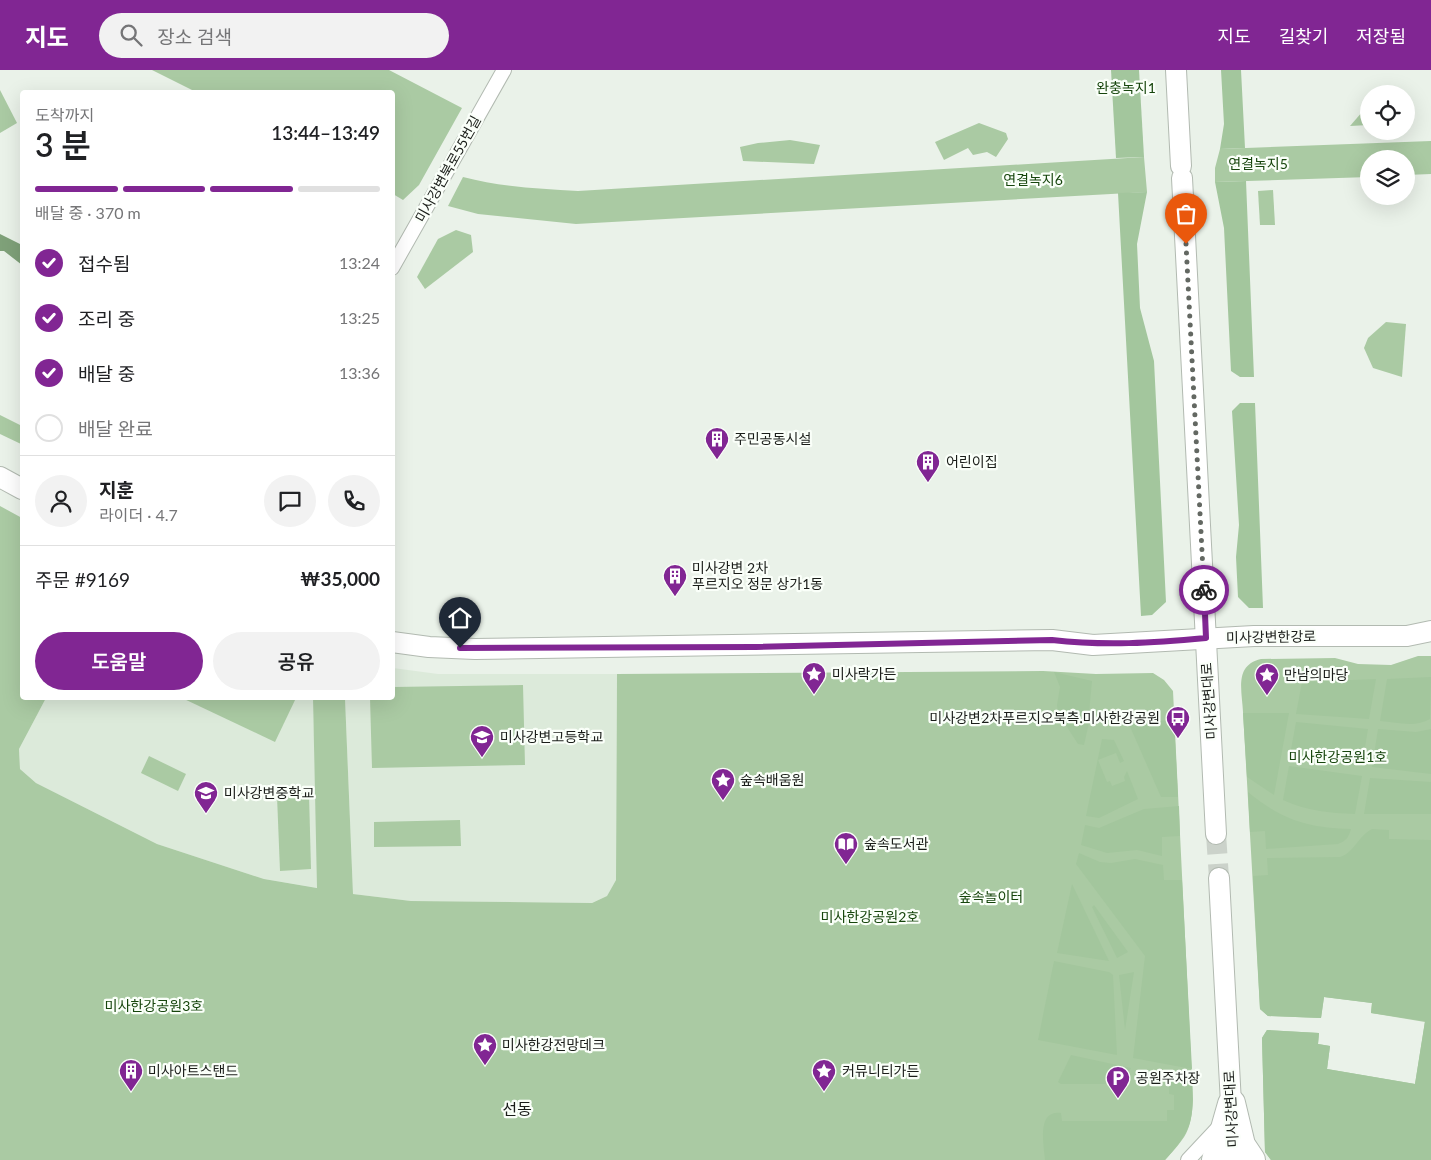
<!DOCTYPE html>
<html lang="ko">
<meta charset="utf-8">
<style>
body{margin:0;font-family:Lato,"Noto Sans KR",sans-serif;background:#f2f2f2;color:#202124;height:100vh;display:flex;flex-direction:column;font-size:19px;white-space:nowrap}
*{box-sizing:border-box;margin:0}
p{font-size:16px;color:#757577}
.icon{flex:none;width:28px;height:28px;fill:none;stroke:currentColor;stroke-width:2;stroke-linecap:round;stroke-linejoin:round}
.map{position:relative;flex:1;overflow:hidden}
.drawer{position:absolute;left:20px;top:20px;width:375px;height:610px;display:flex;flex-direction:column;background:#fff;border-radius:5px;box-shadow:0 5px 20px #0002}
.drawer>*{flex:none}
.controls{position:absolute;left:1360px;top:15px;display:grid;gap:10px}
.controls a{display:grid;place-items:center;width:55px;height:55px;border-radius:50%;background:#fff;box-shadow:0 5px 20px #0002;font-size:25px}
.pin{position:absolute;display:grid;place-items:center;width:42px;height:42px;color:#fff;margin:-51px -21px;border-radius:50% 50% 50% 0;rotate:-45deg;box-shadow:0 0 5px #0007}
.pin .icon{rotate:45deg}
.courier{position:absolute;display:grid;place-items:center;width:50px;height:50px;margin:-25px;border:4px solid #812693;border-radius:50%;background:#fff;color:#222;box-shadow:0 1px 6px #0007}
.headline em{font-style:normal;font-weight:600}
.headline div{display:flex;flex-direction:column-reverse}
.headline{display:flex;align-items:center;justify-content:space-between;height:85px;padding:0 15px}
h1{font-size:32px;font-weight:600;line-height:38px}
.bar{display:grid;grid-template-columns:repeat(4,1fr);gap:8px 5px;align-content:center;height:60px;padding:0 15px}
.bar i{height:6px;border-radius:4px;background:#e0e0e0}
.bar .current{background:#812693}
.bar p{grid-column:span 4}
.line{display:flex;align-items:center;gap:12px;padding:0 15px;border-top:1px solid #e0e0e0}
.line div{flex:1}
.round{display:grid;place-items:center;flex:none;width:52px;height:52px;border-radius:26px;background:#f2f2f2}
ol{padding:0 15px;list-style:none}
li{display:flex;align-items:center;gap:15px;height:55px}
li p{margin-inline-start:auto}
li .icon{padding:5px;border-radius:50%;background:#812693;color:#fff;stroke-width:4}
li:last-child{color:#757577}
li i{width:28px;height:28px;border:2px solid #e0e0e0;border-radius:50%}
.primary-button{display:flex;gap:10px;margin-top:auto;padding:10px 15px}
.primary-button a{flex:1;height:58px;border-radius:30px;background:#812693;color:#fff;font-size:20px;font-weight:600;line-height:58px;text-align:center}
.primary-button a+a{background:#f2f2f2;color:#202124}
header{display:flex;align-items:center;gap:30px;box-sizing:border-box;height:70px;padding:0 25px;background:#812693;color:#fff}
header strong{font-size:24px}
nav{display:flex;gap:28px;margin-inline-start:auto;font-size:18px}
.search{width:350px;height:45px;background:#f2f2f2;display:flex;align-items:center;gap:12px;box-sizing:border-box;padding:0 18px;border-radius:28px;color:#757577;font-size:19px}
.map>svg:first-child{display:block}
.built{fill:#dceada}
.green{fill:#aacaa3}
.forest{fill:#a3c69d}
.water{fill:#7fa179}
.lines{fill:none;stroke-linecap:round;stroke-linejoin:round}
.secondary-tunnel{stroke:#cbd2ca;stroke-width:20;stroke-dasharray:20 10;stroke-linecap:butt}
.street-casing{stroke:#b2bab1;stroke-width:16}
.secondary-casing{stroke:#b2bab1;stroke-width:22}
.highway-casing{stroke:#b2bab1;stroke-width:28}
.street{stroke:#fff;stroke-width:14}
.secondary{stroke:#fff;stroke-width:20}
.highway{stroke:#fff;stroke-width:26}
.done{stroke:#636862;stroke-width:5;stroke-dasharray:0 9}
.route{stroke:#812693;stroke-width:6}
.labels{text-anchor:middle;stroke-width:4.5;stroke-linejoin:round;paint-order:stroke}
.park-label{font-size:14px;fill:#16450c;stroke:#fafff9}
.street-label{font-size:14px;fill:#1a1d19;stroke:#fafff9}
.poi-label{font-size:14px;fill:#1a1d19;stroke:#fafff9;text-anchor:start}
.quarter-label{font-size:16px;fill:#1a1d19;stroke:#fafff9}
</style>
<header>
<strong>지도</strong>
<div class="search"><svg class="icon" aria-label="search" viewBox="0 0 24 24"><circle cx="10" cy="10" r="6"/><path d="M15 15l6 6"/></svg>장소 검색</div>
<nav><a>지도</a><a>길찾기</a><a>저장됨</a></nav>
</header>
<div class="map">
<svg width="1431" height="1090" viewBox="0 0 1431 1090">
<rect width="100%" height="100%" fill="#eaf2e9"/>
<g class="built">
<polygon points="393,598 438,604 617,604 616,810 607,826 592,833 411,831 353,824 345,628 392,628"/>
<polygon points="46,628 313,628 318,818 264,809 157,774 36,713 20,699 19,679"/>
</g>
<g class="green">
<polygon points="152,0 389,0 462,38 419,115 403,130 393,124 392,22 196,22"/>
<polygon points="0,20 17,53 0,63"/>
<polygon points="1369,34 1369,55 1350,56"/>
<polygon points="979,53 1006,63 1008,69 996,87 987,82 973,85 968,78 944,90 935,72"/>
<polygon points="790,70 820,75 814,94 743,91 740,77 758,73"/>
<polygon points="1431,71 1431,104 1406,105 1406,89 1369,89 1369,107 1215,112 1215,98 1220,79"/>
<path d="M1144,87L1147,122L576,154L478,144L448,136L463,107C501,117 539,119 578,121Z"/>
<polygon points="1273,120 1275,155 1260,155 1258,121"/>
<polygon points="456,160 471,165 473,182 425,219 417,207 438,169"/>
<polygon points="1386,252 1406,254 1402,307 1373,298 1364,278 1368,268"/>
<polygon points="0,345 22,356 21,374 0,364"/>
<path d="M0,436L22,448V628H46L19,679L20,699L36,713L157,774L264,809L317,818L313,628H345L353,824L411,831L592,833L607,826L616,810L617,604L1043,601L1096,604L1153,603L1164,610L1173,621L1193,1030C1191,1062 1186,1067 1165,1090H0Z"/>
<path d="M1418,586H1431V1090H1271L1265,1082L1262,968L1267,960L1319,963L1318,974L1330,976L1327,999L1415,1014L1425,952L1371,943L1372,933L1324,927L1321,948L1268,946L1260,939L1243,642C1242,621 1234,595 1261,589L1335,588L1358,594L1391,595Z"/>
<polygon points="523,615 525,695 372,698 370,628 392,628 393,617"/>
<polygon points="182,628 296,628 275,672"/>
<polygon points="149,686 186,704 178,721 141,703"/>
<polygon points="309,724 311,799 280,801 277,726"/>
<polygon points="460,750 461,776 374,777 374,752"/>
</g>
<g class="forest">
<polygon points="1111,0 1139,0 1144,87 1116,88"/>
<polygon points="1221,0 1241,0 1245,78 1220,79 1224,54"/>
<polygon points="1246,111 1254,307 1240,307 1231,301 1224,158 1215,112"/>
<polygon points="1147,122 1137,174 1140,238 1154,291 1166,532 1152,545 1141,546 1118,123"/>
<polygon points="1240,333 1255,333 1263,538 1249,538 1238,527 1236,487 1239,455 1232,341"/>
<polygon points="1054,602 1092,611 1089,643 1091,644 1084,675 1078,674 1058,643 1057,635 1060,617"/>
<path d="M1431,607L1430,649C1415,658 1397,652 1380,651L1387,609Z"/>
<polygon points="1376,609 1369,649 1296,644 1302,612"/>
<polygon points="1243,643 1289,643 1274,725 1247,707"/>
<polygon points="1174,650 1178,727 1161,727 1128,652"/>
<polygon points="1296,652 1368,659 1362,696 1290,685"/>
<polygon points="1378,659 1416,662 1431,659 1431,704 1372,697"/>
<polygon points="1102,669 1114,670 1124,691 1120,693 1116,683 1098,690 1107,712 1110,711 1112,716 1125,711 1124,707 1127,701 1138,729 1099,748 1086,746"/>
<path d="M1289,696L1362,706L1355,744C1329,743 1307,741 1283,730Z"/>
<polygon points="1370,708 1431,712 1431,744 1364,744"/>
<path d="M1248,722C1282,750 1307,758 1351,759C1349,767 1346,771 1338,774L1266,779L1265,761L1250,762Z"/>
<polygon points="1179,736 1180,766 1162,767 1162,786 1137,780 1107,783 1081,775 1085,755 1099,758 1144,739"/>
<path d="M1372,759L1389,760V769L1431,770V1090H1271L1265,1082L1262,968L1267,960L1319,963L1318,974L1330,976L1327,999L1415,1014L1425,951L1371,943L1372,933L1324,927L1321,948L1268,946L1260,939L1253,806L1268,805L1267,788L1340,787C1355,782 1358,766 1372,759Z"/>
<polygon points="1079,783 1100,792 1111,793 1135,789 1163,795 1164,810 1182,810 1192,999 1133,988 1145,886 1076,794"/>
<polygon points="1072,814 1109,891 1057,883"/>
<polygon points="1094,835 1128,882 1117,888 1092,837"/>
<polygon points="1054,891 1109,902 1113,905 1117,985 1038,970"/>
<polygon points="1134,902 1125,960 1119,905"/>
<polygon points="1071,985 1131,998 1122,1014 1061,1014 1058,1012"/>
<path d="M1169,1008H1192C1194,1050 1193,1059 1165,1090H1045C1044,1074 1036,1040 1061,1043L1062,1051H1167V1040H1174V1025L1169,1024Z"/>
</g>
<polygon class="water" points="0,164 22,175 22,195 4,181 0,181"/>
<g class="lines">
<polyline class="secondary-tunnel" points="1216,764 1219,808"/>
<g class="street-casing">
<g id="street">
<polyline points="392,198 504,0"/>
<polyline points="1188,1090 1218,1058"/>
</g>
</g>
<g class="secondary-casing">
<g id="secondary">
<polyline points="1176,0 1181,96"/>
<polyline points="1182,108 1216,764"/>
<polyline points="0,407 22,419"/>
<polyline points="392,572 429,577 475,579 1052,570 1093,575 1254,566 1407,566 1431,561"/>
<polyline points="1219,808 1234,1090"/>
</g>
</g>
<g class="highway-casing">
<g id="highway">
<polyline points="1232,1033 1242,1075 1252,1090"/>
<polyline points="1215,1090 1231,1034"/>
</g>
</g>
<use href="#street" class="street"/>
<use href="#secondary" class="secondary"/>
<use href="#highway" class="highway"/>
</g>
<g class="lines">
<polyline class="done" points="1186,174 1204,520"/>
<path class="route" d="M460,578L756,577L1052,570C1105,576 1153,573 1206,568L1204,520"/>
</g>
<defs>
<g id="building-pin" transform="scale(1.25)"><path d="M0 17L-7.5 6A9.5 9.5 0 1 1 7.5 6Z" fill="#812693" stroke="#fafff9"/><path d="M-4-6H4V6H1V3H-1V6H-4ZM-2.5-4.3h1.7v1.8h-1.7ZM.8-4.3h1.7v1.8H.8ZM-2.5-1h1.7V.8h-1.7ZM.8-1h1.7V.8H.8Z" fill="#fff"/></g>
<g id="sight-pin" transform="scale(1.25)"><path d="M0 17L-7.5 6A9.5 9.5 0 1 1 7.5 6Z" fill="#812693" stroke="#fafff9"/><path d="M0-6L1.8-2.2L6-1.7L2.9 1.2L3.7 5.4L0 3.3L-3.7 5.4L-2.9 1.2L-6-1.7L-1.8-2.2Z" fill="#fff"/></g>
<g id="bus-pin" transform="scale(1.25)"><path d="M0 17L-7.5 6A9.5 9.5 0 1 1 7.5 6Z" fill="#812693" stroke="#fafff9"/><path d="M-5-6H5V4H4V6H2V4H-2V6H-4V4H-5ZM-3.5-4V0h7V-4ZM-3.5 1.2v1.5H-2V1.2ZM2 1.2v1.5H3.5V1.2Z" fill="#fff"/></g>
<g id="school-pin" transform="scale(1.25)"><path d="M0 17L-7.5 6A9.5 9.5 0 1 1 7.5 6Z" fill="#812693" stroke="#fafff9"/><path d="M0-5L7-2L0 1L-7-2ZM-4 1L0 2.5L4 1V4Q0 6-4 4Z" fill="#fff"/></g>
<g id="library-pin" transform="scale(1.25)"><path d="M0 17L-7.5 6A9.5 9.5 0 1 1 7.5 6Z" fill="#812693" stroke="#fafff9"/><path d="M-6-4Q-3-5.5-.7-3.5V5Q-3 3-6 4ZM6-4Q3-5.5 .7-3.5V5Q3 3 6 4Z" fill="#fff"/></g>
<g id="parking-pin" transform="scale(1.25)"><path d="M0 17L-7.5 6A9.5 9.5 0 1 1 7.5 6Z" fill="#812693" stroke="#fafff9"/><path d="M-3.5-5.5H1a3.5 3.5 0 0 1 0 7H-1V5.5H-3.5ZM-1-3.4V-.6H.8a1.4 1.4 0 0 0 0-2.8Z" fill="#fff"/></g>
</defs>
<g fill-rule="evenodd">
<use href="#building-pin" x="717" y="369"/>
<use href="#building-pin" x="928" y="392"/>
<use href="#building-pin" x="675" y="506"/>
<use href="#sight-pin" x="814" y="604"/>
<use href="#sight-pin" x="1267" y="605"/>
<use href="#bus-pin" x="1178" y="648"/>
<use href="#school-pin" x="482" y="667"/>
<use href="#sight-pin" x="723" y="710"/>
<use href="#school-pin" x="206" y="723"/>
<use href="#library-pin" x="846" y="774"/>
<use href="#sight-pin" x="485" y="975"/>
<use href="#building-pin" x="131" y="1001"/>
<use href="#sight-pin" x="824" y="1001"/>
<use href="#parking-pin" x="1118" y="1008"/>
</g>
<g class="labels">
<g class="park-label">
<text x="1126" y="23">완충녹지1</text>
<text x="1258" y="99">연결녹지5</text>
<text x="1033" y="115">연결녹지6</text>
<text x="1338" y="692">미사한강공원1호</text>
<text x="991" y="832">숲속놀이터</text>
<text x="870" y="852">미사한강공원2호</text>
<text x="154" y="941">미사한강공원3호</text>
</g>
<g class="street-label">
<text transform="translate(448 99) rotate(-61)" y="5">미사강변북로55번길</text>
<text transform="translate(1271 567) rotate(-1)" y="5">미사강변한강로</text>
<text transform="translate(1209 631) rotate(-94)" y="5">미사강변대로</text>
<text transform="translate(1231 1039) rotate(-93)" y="5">미사강변대로</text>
</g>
<g class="poi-label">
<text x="734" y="374">주민공동시설</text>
<text x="946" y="397">어린이집</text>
<text x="692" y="503">미사강변 2차<tspan x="692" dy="16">푸르지오 정문 상가1동</tspan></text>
<text x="832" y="609">미사락가든</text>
<text x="1284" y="610">만남의마당</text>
<text x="1160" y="653" text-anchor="end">미사강변2차푸르지오북측.미사한강공원</text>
<text x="500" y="672">미사강변고등학교</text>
<text x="740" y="715">숲속배움원</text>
<text x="224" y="728">미사강변중학교</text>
<text x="864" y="779">숲속도서관</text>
<text x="502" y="980">미사한강전망데크</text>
<text x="148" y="1006">미사아트스탠드</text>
<text x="842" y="1006">커뮤니티가든</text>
<text x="1136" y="1013">공원주차장</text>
</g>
<g class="quarter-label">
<text x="517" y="1045">선동</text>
</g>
</g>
</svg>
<div class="controls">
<a><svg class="icon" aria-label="locate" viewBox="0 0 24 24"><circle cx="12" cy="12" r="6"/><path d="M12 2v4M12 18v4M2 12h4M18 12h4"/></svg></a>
<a><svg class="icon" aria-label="layers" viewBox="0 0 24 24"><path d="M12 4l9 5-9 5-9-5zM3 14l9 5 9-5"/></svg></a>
</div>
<div class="pin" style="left:1186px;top:174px;background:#ea580c"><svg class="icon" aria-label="bag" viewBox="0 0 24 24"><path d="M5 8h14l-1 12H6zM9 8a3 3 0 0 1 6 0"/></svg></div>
<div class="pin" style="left:460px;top:578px;background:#1f2937"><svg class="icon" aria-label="home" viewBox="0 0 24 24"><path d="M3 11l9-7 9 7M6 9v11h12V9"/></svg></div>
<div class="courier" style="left:1204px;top:520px"><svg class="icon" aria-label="bike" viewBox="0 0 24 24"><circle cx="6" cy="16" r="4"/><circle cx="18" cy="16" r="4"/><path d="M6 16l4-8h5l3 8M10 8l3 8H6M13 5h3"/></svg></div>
<section class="drawer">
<div class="headline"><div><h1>3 분</h1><p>도착까지</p></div><em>13:44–13:49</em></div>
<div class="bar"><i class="current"></i><i class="current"></i><i class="current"></i><i></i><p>배달 중 · 370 m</p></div>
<ol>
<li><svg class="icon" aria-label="check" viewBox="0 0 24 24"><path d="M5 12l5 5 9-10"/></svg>접수됨<p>13:24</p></li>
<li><svg class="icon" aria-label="check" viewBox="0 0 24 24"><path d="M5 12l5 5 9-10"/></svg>조리 중<p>13:25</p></li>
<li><svg class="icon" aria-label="check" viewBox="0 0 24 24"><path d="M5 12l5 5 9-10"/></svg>배달 중<p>13:36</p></li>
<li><i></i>배달 완료</li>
</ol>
<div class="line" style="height:90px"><a class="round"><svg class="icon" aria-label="person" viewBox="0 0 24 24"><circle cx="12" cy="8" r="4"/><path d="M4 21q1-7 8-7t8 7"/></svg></a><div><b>지훈</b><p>라이더 · 4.7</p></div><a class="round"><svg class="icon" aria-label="chat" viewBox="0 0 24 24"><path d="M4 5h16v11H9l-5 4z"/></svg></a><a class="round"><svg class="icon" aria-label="phone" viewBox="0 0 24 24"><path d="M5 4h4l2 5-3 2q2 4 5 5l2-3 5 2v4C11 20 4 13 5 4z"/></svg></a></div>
<div class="line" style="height:65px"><div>주문 #9169</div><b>₩35,000</b></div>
<div class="primary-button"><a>도움말</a><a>공유</a></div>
</section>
</div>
